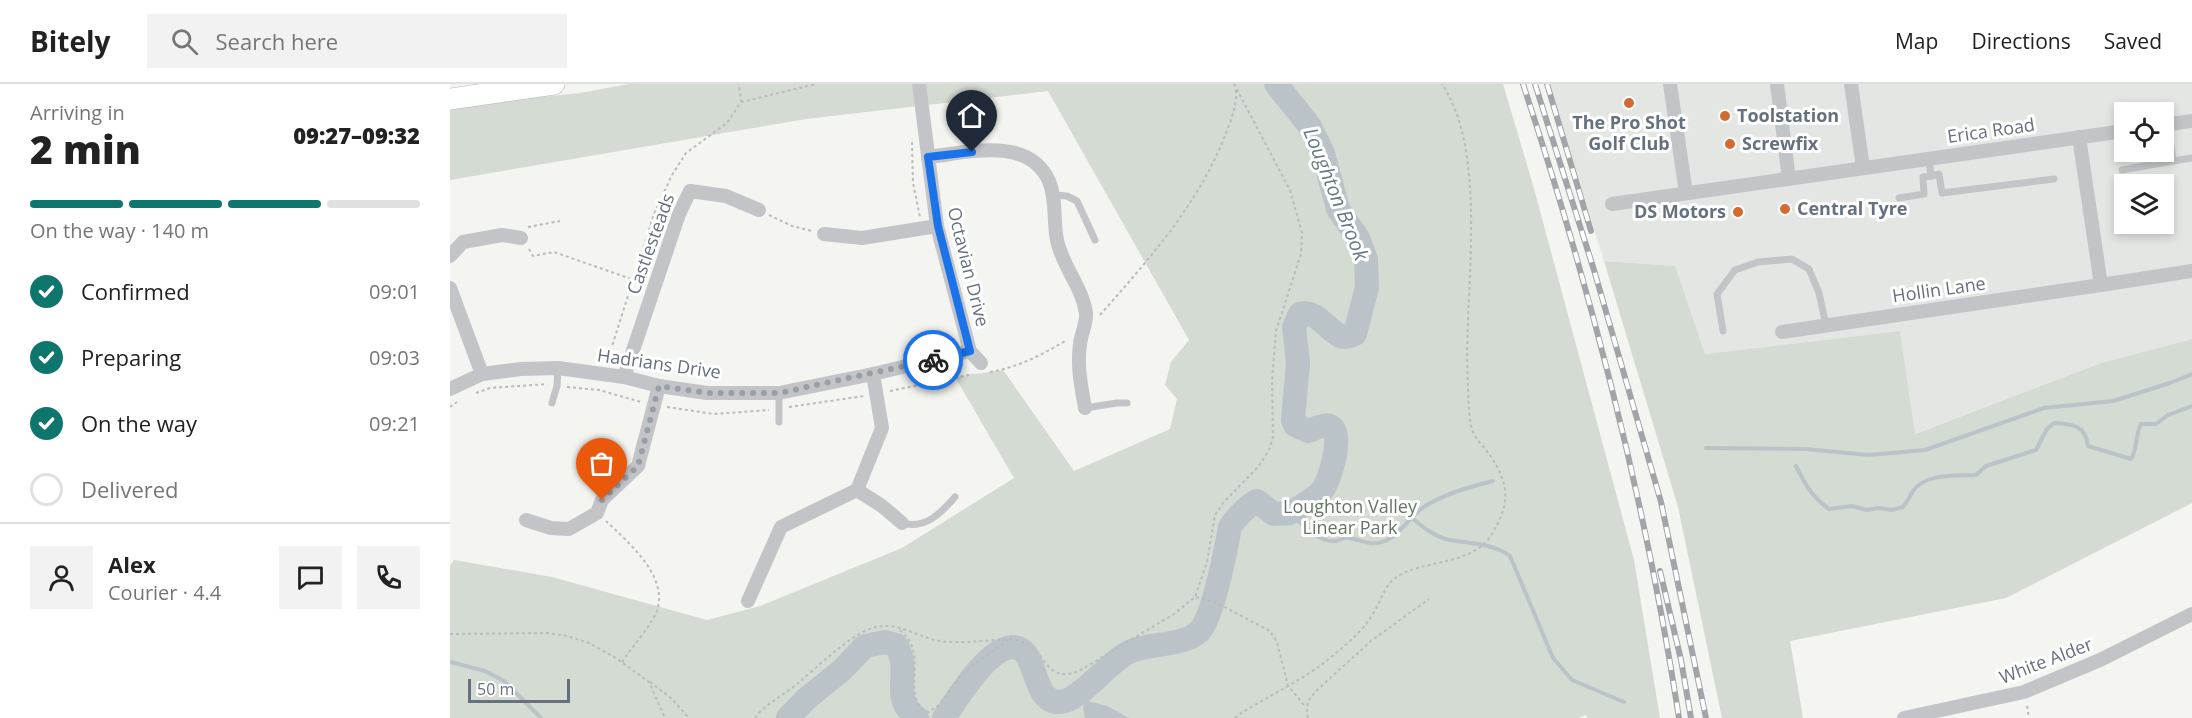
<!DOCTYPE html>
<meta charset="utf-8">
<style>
body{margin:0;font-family:"Open Sans",sans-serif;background:#f2f2f2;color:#222;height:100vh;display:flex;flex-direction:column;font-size:22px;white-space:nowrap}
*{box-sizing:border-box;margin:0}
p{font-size:20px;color:#767676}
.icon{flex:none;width:33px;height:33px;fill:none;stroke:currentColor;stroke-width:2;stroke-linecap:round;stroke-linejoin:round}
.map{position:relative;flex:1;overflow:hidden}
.sheet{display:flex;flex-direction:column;background:#fff;width:450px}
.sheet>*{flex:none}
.tools{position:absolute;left:1664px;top:18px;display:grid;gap:12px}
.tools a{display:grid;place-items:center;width:60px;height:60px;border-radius:0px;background:#fff;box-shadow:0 3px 9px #0003;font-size:30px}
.scale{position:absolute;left:18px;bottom:15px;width:102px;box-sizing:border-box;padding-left:6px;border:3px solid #66717f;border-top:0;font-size:16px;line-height:21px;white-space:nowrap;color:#66717f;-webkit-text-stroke:4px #fff;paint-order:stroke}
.pin{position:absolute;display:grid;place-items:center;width:51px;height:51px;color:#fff;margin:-62px -26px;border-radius:50% 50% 50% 0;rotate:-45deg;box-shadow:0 0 6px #0007}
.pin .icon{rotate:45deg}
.courier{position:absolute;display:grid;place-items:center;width:60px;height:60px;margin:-30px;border:4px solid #1a73e8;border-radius:50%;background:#fff;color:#222;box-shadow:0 2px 8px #0007}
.summary em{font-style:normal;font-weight:800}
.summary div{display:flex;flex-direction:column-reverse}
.summary{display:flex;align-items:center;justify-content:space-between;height:102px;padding:0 30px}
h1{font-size:39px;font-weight:800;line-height:45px}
.bar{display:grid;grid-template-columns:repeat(4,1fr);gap:9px 6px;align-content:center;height:72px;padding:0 30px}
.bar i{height:8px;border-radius:4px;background:#e0e0e0}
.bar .selected{background:#0f766e}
.bar p{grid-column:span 4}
.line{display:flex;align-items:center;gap:15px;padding:0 30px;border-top:2px solid #e0e0e0}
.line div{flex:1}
.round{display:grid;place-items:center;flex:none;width:63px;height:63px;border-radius:0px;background:#f2f2f2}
ol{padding:0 30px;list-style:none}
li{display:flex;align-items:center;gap:18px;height:66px}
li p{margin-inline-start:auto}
li .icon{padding:6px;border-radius:50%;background:#0f766e;color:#fff;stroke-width:4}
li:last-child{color:#767676}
li i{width:33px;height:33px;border:3px solid #e0e0e0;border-radius:50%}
header{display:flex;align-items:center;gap:36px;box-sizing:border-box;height:84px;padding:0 30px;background:#fff;border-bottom:2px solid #e0e0e0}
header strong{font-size:28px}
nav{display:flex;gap:33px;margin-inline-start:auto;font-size:21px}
.search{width:420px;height:54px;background:#f2f2f2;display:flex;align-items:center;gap:15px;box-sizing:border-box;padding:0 21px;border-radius:0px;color:#767676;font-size:22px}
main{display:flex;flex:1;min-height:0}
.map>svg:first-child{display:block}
.built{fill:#e4e6e4;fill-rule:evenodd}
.green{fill:#d4dbd2}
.water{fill:#bac3c8}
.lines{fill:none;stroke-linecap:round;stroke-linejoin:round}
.stream{stroke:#bac3c8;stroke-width:4}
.river{stroke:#bac3c8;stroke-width:24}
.primary-casing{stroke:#b3b6b9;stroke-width:22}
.path{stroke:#b9bbbd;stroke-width:2;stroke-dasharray:3 3;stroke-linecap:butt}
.lane{stroke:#c2c4c8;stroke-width:7}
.street{stroke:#c2c4c8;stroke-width:14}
.primary{stroke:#fff;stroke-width:21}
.rail-casing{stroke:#a1a5aa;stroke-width:6}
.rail{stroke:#fff;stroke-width:4;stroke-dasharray:11;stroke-linecap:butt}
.done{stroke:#989fa7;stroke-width:6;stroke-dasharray:0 10.8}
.route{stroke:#1a73e8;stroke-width:8}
.poi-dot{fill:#d36a32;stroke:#fff;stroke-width:2}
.labels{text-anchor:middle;stroke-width:6;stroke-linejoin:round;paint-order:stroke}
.poi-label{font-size:18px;font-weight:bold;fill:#66717f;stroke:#fff;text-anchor:start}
.street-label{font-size:18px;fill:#66717f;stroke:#fff}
.park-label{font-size:18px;fill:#657764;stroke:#fff}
.water-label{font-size:20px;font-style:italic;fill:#667883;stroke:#fff}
</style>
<header>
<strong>Bitely</strong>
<div class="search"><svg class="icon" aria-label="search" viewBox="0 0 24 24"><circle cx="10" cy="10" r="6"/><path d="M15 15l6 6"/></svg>Search here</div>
<nav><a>Map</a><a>Directions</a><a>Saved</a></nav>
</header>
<main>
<section class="sheet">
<div class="summary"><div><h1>2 min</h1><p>Arriving in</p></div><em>09:27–09:32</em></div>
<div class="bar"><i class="selected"></i><i class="selected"></i><i class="selected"></i><i></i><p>On the way · 140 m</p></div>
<ol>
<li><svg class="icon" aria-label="check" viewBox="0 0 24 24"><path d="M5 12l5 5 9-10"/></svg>Confirmed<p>09:01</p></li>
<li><svg class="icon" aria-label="check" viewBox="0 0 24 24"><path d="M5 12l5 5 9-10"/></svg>Preparing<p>09:03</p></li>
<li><svg class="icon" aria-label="check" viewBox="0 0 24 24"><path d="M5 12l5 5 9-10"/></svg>On the way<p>09:21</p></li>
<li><i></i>Delivered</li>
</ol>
<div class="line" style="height:108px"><a class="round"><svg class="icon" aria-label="person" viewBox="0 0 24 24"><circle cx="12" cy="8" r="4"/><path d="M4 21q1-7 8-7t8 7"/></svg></a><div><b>Alex</b><p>Courier · 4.4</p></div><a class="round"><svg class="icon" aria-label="chat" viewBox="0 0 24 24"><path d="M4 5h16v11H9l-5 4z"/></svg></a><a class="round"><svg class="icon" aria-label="phone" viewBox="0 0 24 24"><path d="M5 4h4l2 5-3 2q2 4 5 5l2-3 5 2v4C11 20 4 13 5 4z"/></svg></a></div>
</section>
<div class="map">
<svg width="1742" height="634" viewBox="0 0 1742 634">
<rect width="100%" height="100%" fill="#f4f4f0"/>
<path class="built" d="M1099,0H1742V255L1651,279L1464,350L1450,247L1255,270L1224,182L1154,177ZM1674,28H1713V68H1674ZM1674,100H1713V140H1674Z"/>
<g class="green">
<polygon points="179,0 1053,0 1083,101 1184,476 1210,634 1137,634 1136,631 1128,634 0,634 0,482 4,476 102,493 257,536 310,522 452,464 564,394 505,293 553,286 624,387 720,345 727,315 715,301 721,278 739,256 598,7 356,35 0,96 0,22 130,9"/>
<polygon points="1154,177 1225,182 1255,270 1450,247 1465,350 1651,279 1742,255 1742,419 1556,514 1340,557 1353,634 1272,634 1228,423"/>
</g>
<polygon class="water" points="638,617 657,622 679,634 635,634 633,622"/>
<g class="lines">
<g class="stream">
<polyline points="1256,364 1355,365 1419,371 1475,366 1594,324 1663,317 1720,299 1742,290"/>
<path d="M1346,382C1355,400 1362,413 1379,425L1402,422L1417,426L1428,424L1442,426L1453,423C1457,418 1460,412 1463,407C1475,389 1507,392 1526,391L1536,382L1586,366L1597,345L1604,339C1622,340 1636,341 1638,362L1681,375C1687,368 1685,352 1691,340H1706L1718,331L1742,322"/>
<path d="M840,429C852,440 868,459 886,457C891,456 893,453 899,454C912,456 921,463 935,457C953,449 961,429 977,421C997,409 1020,403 1043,397"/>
<path d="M963,435C973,443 983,451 995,455C1017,460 1041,458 1060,472L1103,574L1122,596L1174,618"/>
<polyline points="0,578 35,587 54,597 91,634"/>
</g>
<g class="river">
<path d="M338,634L356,615L392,586L415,562L435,558L446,561C463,589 438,612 467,634"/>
<path d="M494,634C507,615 537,564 563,563C589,563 580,619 610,618C630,617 658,578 679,568C700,558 739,563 752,544C764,526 776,466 780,443C785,435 799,420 807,417L824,430C829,429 835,430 839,429C845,427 866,413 871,408C879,400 895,349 880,342C874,340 864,345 858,347L845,341L843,336L848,279L844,243L850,230C872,223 883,264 905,250L917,203L916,176L908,154L888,125L873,69L859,41L826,0"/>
</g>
<g class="primary-casing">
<polyline id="primary" points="0,15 104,0"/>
</g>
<g class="path">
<polyline points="291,18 366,0"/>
<polyline points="462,58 463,99 470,133"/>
<polyline points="319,131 342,142 362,147"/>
<polyline points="78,143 110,137"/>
<polyline points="79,165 83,172 104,168 184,196"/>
<path d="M650,231C698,176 743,127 772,59C779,41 787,25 786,6"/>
<polyline points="157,278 204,130 222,91 236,69 277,39 291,18 289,0"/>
<path d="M540,288C569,283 593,270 617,256"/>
<polyline points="117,303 149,306 191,318"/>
<polyline points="440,307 523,290"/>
<polyline points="26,309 40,304 97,300"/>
<polyline points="0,323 7,318"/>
<polyline points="217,323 264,330 319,326"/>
<polyline points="339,323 414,312"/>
<path d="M156,437C178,458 221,494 206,529C201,541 180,566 172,578"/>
<polyline points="746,513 765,518 820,547 827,558 838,602 856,623"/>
<path d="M450,546C456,552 461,557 463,566C469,584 455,621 479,628L490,620L514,588L559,555"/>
<polyline points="0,550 97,549 117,552 139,559 166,574 199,598 215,634"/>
<polyline points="200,598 221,614 239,634"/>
<polyline points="1577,622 1579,634"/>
<path d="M305,634C316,619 333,612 347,600C366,584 390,561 411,549C418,545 425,543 433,542C453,541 471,554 490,557C513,560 537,556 559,555C565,556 572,557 578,560C597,574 599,599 629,587L724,530L745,513L757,478L765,431L773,419L809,382L820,364L823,352L822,297L826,247L851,170L852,149L840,106L784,0"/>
<path d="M785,634C793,627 805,621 815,615C840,601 866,587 887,568C901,557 915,544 924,528C931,516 934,503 945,494C970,476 1022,481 1040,453C1060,422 1061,401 1039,370C1034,363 1027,357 1023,348C1018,335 1019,318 1018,303C1012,217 1041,74 992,0"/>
<path d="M858,634C855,621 858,616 867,606L921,557L979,515"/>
</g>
<g class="lane">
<polyline points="1718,40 1723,77 1742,74"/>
<polyline points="1479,74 1481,92 1489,90 1492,109 1604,95"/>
<polyline points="1672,86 1723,77"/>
<polyline points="603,111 617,112 627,117 645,156"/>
<polyline points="1449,114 1474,110 1473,93 1481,92"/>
<polyline points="1273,247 1267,210 1285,186 1308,178 1342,175 1359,185 1369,209 1376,241"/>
<polyline points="102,319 107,302 108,284"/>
<polyline points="635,324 667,319 677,319"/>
<polyline points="329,338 329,309"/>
<path d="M452,439C475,446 491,429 505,413"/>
</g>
<g class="street">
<polyline points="469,0 487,142 520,267 531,279"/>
<polyline points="1220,0 1236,109"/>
<polyline points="1327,0 1339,95"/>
<polyline points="1401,0 1413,84"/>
<polyline points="1713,41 1742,37"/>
<polyline points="1629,53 1651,201 1742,187"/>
<path d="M478,73C516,69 578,51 599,97C607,116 603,137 607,156C612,182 632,202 636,229C637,239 631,250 630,260C627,283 631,301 635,324"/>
<polyline points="1162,120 1674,47"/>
<polyline points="374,150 412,154 487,142"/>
<polyline points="0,172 13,158 52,151 71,154"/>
<polyline points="0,204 32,290"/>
<polyline points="1332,248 1651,201"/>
<polyline points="174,293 229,130 240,107 276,112 309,126"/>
<polyline points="0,305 32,290 71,285 108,284 174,293 209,302 257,309 329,309 423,290 520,267"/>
<polyline points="407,406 432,422 452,439"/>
<polyline points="76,436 101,444 119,445 147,429 152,416 188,382 209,302"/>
<polyline points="298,517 331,443 407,406 432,344 423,290"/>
<polyline points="1454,634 1574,608 1650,576 1742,530"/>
</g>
<use href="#primary" class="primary"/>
<g class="rail-casing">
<g id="rail">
<path d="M1073,0C1141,206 1196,419 1229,634"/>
<polyline points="1085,0 1144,186 1211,418 1256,634"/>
<polyline points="1097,0 1141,147"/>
<polyline points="1210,487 1231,576 1241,634"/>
</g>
</g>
<use href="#rail" class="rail"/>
</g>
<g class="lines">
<polyline class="done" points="152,416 188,382 209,302 257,309 329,309 483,276"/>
<polyline class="route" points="483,276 520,267 488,142 478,73 522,68"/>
</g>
<g class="poi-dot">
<circle cx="1179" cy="19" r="6"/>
<circle cx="1275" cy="32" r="6"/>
<circle cx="1280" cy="60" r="6"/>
<circle cx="1335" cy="125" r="6"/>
<circle cx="1288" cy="128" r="6"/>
</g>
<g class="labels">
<g class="poi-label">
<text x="1287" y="38">Toolstation</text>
<text x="1179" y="45" text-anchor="middle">The Pro Shot<tspan x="1179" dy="21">Golf Club</tspan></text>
<text x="1292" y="66">Screwfix</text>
<text x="1347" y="131">Central Tyre</text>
<text x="1276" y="134" text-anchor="end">DS Motors</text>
</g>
<g class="street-label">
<text transform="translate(1541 47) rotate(-8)" y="6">Erica Road</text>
<text transform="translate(201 160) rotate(-70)" y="6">Castlesteads</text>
<text transform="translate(518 183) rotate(76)" y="6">Octavian Drive</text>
<text transform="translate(1489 206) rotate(-8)" y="6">Hollin Lane</text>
<text transform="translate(209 280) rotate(8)" y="6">Hadrians Drive</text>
<text transform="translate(1596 577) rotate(-21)" y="6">White Alder</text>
</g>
<g class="park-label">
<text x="900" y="429">Loughton Valley<tspan x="900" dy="21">Linear Park</tspan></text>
</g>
<g class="water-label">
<text transform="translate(886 110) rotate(68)" y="7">Loughton Brook</text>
</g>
</g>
</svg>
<div class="tools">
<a><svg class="icon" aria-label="locate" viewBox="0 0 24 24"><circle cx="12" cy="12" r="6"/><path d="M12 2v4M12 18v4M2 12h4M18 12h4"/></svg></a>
<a><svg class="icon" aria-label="layers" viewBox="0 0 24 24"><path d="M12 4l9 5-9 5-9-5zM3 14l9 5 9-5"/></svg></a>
</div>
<div class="scale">50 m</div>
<div class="pin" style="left:152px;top:416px;background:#ea580c"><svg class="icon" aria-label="bag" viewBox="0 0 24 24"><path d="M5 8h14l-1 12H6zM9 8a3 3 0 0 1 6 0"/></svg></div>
<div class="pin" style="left:522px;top:68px;background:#1f2937"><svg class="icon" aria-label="home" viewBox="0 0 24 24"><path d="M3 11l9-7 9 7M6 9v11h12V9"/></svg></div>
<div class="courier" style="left:483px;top:276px"><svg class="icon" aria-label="bike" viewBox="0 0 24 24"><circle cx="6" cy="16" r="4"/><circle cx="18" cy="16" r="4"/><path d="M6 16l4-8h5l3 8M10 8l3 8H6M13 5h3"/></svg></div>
</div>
</main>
